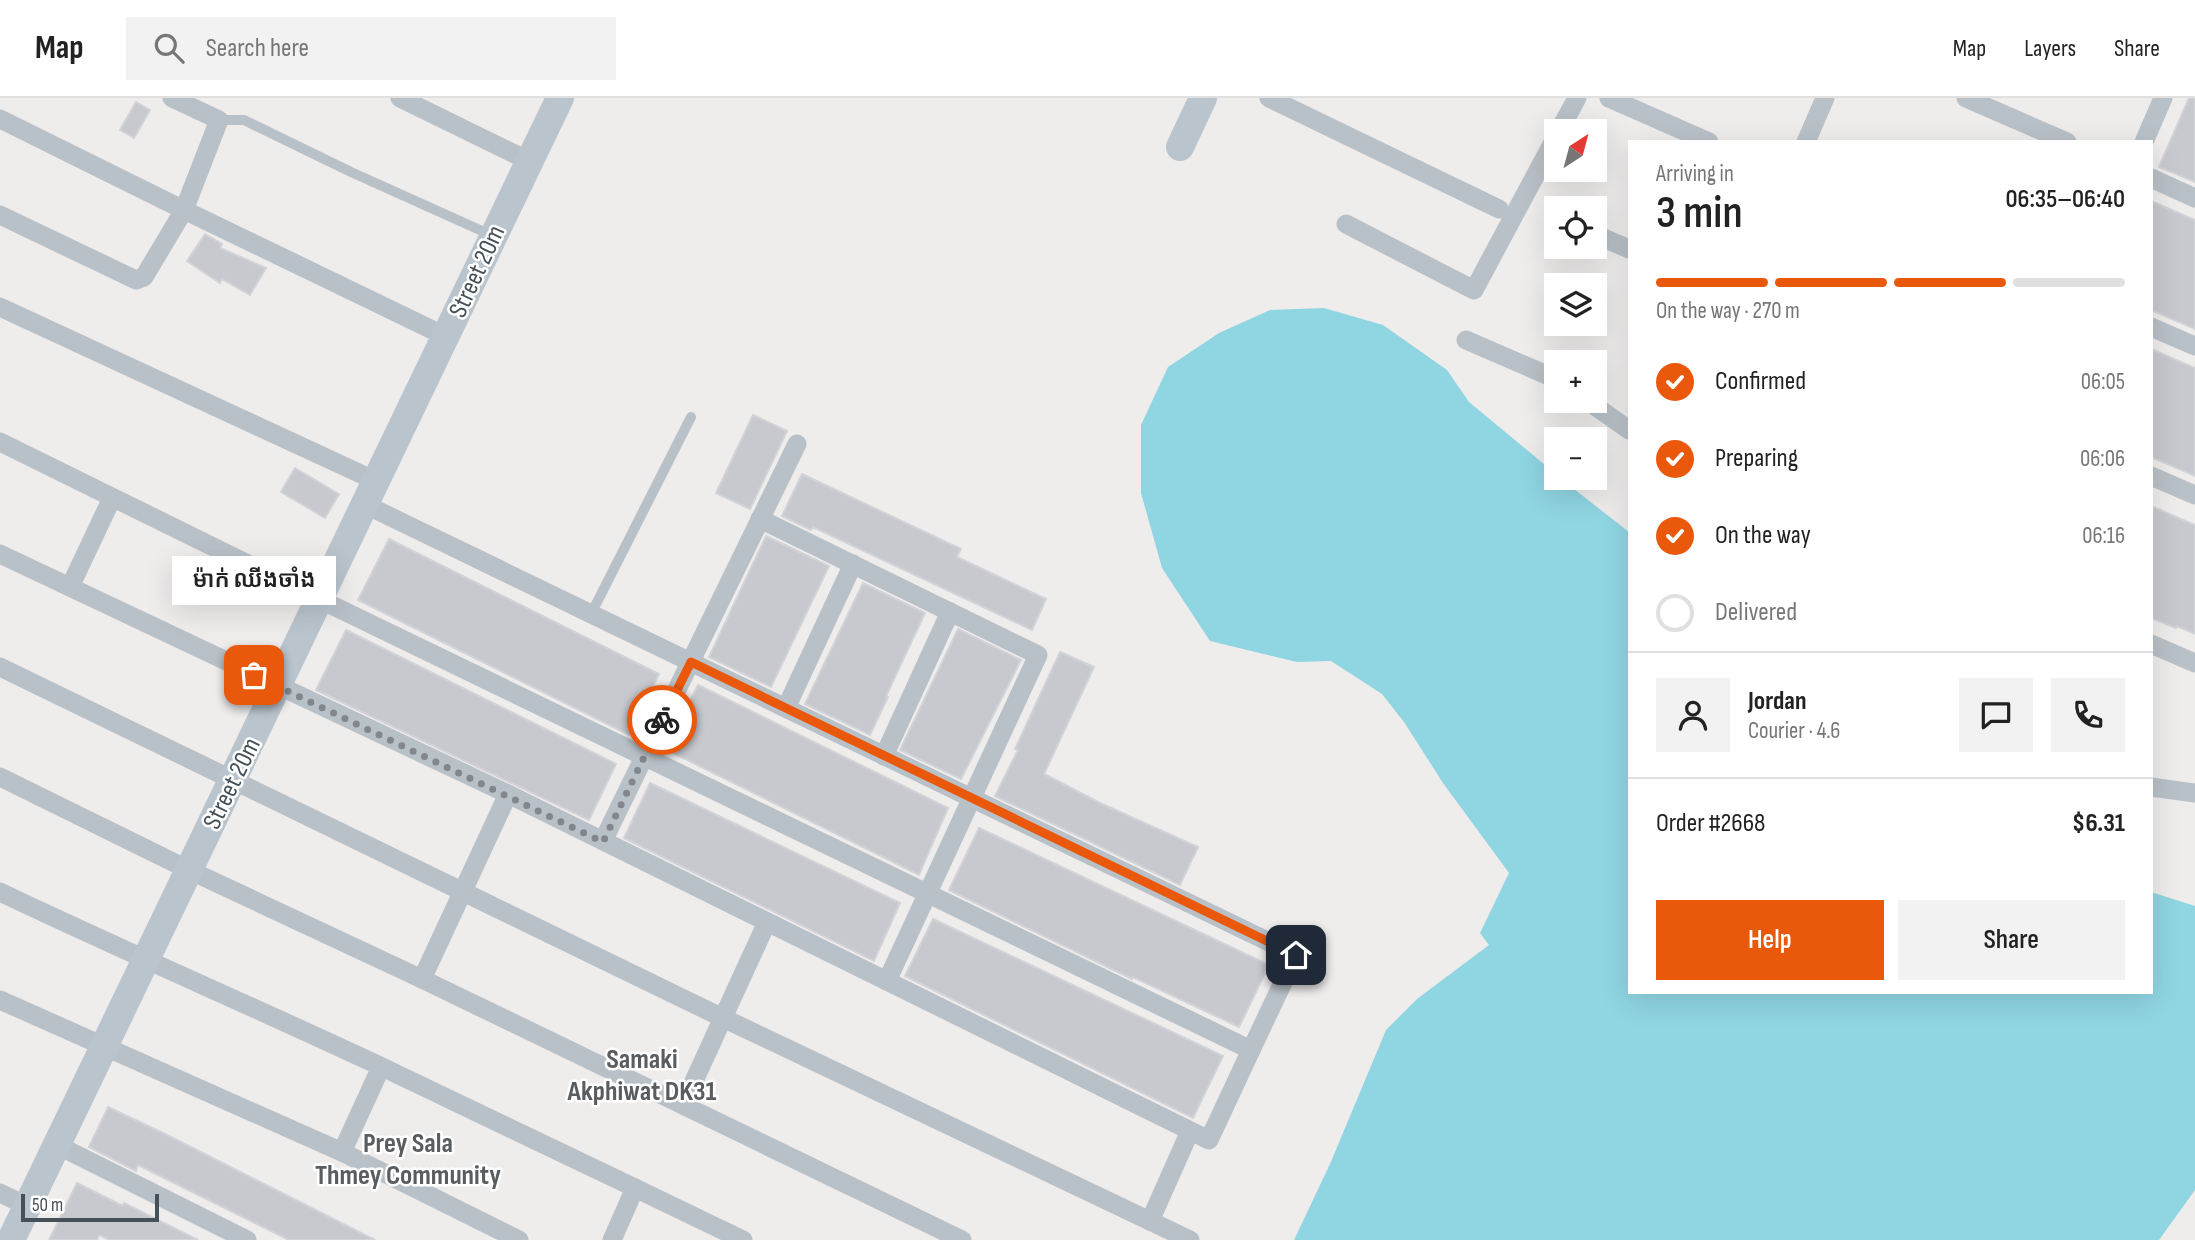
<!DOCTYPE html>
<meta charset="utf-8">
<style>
body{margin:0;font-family:"Sofia Sans Condensed","Noto Sans Khmer",sans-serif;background:#f2f2f2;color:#222;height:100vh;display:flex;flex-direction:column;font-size:26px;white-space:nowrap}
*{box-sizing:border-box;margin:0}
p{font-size:23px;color:#767676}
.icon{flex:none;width:38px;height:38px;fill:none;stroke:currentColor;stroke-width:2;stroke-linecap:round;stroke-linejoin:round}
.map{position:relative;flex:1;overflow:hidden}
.side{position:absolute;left:1628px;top:42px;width:525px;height:854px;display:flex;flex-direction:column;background:#fff;border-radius:0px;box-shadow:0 7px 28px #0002}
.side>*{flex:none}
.needle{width:46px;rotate:36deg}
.controls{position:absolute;left:1544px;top:21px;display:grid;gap:14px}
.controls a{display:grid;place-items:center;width:63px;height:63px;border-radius:0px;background:#fff;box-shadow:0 7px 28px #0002;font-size:35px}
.scale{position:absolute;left:21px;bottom:18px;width:138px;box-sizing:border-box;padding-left:7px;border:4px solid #465058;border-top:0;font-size:19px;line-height:24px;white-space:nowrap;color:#465058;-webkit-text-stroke:5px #fff;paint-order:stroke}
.pin{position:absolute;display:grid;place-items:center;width:60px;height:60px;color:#fff;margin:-30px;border-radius:14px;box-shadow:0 4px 10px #0006}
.courier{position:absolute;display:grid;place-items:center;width:70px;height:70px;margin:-35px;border:5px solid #ea580c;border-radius:50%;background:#fff;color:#222;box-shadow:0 2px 9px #0007}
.bubble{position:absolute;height:49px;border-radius:0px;background:#fff;box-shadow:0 7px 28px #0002;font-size:23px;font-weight:600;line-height:49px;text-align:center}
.headline em{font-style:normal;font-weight:600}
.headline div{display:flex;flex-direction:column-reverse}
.headline{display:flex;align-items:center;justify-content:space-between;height:119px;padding:0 28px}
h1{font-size:46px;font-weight:600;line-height:52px}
.bar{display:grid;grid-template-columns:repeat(4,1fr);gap:10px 7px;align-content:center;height:84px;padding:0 28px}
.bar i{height:9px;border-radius:5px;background:#e0e0e0}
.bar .selected{background:#ea580c}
.bar p{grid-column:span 4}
.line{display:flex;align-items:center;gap:18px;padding:0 28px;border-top:2px solid #e0e0e0}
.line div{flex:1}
.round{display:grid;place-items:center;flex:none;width:74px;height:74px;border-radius:0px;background:#f2f2f2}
ol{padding:0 28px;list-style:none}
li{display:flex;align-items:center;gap:21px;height:77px}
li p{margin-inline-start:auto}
li .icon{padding:7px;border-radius:50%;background:#ea580c;color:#fff;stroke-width:4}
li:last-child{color:#767676}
li i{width:38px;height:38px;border:4px solid #e0e0e0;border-radius:50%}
.cta{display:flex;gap:14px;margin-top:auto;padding:14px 28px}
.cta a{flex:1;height:80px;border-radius:0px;background:#ea580c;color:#fff;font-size:28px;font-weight:600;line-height:80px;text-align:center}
.cta a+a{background:#f2f2f2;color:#222}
header{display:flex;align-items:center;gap:42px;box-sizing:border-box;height:98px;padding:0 35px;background:#fff;border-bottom:2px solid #e0e0e0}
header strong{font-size:33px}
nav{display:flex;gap:38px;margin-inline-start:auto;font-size:24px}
.search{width:490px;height:63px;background:#f2f2f2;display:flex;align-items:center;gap:18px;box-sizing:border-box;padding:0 24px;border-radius:0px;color:#767676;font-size:26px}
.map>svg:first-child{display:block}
.water{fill:#8fd5e2}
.building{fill:#c7c9cf;stroke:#d1d3d7;stroke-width:2}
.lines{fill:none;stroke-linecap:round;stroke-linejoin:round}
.lane{stroke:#b9c1c8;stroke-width:10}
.street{stroke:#b9c1c8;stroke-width:19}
.secondary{stroke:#b9c4cd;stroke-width:28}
.done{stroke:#81878c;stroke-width:7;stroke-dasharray:0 12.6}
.route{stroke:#ea580c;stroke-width:9}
.labels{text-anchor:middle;stroke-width:5;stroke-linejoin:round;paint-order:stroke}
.street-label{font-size:26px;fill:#465058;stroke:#fff}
.neighbourhood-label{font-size:28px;font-weight:bold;fill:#5a5d60;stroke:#fff}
</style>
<header>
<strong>Map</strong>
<div class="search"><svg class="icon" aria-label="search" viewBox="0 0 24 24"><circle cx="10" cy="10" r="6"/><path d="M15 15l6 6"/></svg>Search here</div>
<nav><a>Map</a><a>Layers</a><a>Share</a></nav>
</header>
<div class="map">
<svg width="2195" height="1142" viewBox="0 0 2195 1142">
<rect width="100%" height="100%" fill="#efecec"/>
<polygon class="water" points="1324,210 1383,227 1447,272 1469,304 1556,376 1556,380 1560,380 1629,434 1629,894 2151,894 2151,794 2195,808 2195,1092 2159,1142 1294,1142 1330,1066 1386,932 1417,901 1489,847 1480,835 1509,775 1443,685 1404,624 1382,596 1331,563 1297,564 1210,543 1162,470 1141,395 1141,327 1168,269 1219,235 1270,212"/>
<g class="building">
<polygon points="2189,0 2195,0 2195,84 2159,69"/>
<polygon points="136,4 150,12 134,40 120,32"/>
<polygon points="2151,103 2195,122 2195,231 2151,212"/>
<polygon points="205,136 222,146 220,150 266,170 250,197 222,181 220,185 187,163"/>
<polygon points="2151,251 2195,270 2195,378 2151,359"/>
<polygon points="753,317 787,333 750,411 716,395"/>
<polygon points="295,370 339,396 325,420 281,394"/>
<polygon points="802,376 961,451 957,459 1046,501 1032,532 813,429 811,432 782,418"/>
<polygon points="2151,408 2195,427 2195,536 2177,528 2176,530 2151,520"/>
<polygon points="766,438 829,468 771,589 709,559"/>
<polygon points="389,441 659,576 629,637 358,502"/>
<polygon points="863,485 925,515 886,598 888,599 870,637 805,606"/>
<polygon points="958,531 1021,562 961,681 900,652"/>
<polygon points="346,532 616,666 589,722 316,592"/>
<polygon points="1060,554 1094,569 1044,676 1100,705 1198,749 1180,787 995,698 1018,652 1015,651"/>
<polygon points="698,587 948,710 919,777 665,651"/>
<polygon points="650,685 900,805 874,863 624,740"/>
<polygon points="979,730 1269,867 1239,929 1133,879 1132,881 949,792"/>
<polygon points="933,821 1223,958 1193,1020 905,878"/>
<polygon points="108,1009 167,1037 375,1142 289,1142 138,1067 136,1073 89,1049"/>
<polygon points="77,1085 123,1108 124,1105 198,1142 110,1142 99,1137 97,1142 49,1142"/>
</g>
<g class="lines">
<g class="lane">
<polyline points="219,22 244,22 351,74 491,137"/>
<polyline points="591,516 691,319"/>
</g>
<g class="street">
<polyline points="172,0 219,22 184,112 445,238"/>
<polyline points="400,0 529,63"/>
<polyline points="1269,0 1499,111"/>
<polyline points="1609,0 1709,44"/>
<polyline points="1966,0 2067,44"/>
<polyline points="0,21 184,112 144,179 136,182 0,117"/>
<polyline points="1559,33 1577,0"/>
<polyline points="1806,44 1825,0"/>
<polyline points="2144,44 2163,0"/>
<polyline points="2151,80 2195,100"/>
<polyline points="1346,126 1474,192 1556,39"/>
<polyline points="1594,136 1629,151"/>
<polyline points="0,209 376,383"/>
<polyline points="2151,229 2195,248"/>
<polyline points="1466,242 1556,281"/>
<polyline points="1588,303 1629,332"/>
<polyline points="0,344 319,501 1251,952 1296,857 364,406"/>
<polyline points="2151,378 2195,397"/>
<polyline points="760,421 1038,557 887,883"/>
<polyline points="0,456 508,696 1209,1042 1251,952"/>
<polyline points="70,489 112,400"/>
<polyline points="2151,546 2195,565"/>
<polyline points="0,569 723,920 1190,1142"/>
<polyline points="786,610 853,466"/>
<polyline points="884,658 950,514"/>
<polyline points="0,679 189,772 422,881 962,1142"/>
<polyline points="2151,689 2195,695"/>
<polyline points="603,743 797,346"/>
<path d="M0,794C126,854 254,909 380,968C501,1025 622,1084 743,1142"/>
<polyline points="422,881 508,696"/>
<polyline points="0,902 342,1054 519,1142"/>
<polyline points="683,1007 767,824"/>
<polyline points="57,1047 247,1142"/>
<polyline points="342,1054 381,969"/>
<polyline points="0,1095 27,1108"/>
<polyline points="1150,1123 1190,1033"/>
<polyline points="612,1142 635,1090"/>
</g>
<g class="secondary">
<polyline points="1180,49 1203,0"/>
<polyline points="11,1142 560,0"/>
</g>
</g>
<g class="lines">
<polyline class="done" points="254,577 603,744 662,622"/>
<polyline class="route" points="662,622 691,564 1296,857"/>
</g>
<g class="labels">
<g class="street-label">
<text transform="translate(476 173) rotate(-65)" y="9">Street 20m</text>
<text transform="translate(231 685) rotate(-64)" y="9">Street 20m</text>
</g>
<g class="neighbourhood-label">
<text x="642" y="970">Samaki<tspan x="642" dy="32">Akphiwat DK31</tspan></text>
<text x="408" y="1054">Prey Sala<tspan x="408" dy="32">Thmey Community</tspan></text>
</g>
</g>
</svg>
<div class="controls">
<a><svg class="needle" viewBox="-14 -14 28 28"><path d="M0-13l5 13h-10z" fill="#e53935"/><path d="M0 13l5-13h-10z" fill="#767676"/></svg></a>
<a><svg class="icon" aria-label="locate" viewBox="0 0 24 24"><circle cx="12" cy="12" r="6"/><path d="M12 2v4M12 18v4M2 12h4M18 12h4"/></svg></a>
<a><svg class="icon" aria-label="layers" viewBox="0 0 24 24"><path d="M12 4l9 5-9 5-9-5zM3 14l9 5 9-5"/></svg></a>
<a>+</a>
<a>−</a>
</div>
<div class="scale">50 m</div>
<div class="pin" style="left:254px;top:577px;background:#ea580c"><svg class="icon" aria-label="bag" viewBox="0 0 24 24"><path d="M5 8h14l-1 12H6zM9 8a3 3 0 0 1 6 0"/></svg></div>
<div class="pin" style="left:1296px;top:857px;background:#1f2937"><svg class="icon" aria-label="home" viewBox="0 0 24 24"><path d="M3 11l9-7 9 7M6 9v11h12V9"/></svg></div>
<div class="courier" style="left:662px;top:622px"><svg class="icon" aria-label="bike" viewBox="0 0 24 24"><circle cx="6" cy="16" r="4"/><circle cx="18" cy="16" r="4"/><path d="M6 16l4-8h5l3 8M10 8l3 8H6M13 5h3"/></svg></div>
<div class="bubble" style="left:172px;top:458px;width:164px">ម៉ាក់ ឈីងចាំង</div>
<section class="side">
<div class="headline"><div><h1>3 min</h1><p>Arriving in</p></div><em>06:35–06:40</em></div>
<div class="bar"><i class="selected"></i><i class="selected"></i><i class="selected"></i><i></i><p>On the way · 270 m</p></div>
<ol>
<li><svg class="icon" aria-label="check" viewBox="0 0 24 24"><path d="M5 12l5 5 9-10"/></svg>Confirmed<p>06:05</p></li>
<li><svg class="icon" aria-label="check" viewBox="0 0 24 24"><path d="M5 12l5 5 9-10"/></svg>Preparing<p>06:06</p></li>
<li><svg class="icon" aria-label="check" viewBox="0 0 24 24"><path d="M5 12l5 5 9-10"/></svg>On the way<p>06:16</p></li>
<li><i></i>Delivered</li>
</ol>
<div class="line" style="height:126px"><a class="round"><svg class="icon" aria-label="person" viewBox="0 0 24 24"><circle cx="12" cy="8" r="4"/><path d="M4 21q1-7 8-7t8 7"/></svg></a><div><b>Jordan</b><p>Courier · 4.6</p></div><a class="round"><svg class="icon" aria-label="chat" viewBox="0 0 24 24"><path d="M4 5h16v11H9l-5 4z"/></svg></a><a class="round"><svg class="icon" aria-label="phone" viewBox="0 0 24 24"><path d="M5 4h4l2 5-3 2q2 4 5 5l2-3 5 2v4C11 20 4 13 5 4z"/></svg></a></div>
<div class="line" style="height:91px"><div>Order #2668</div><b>$6.31</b></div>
<div class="cta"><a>Help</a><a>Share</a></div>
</section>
</div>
